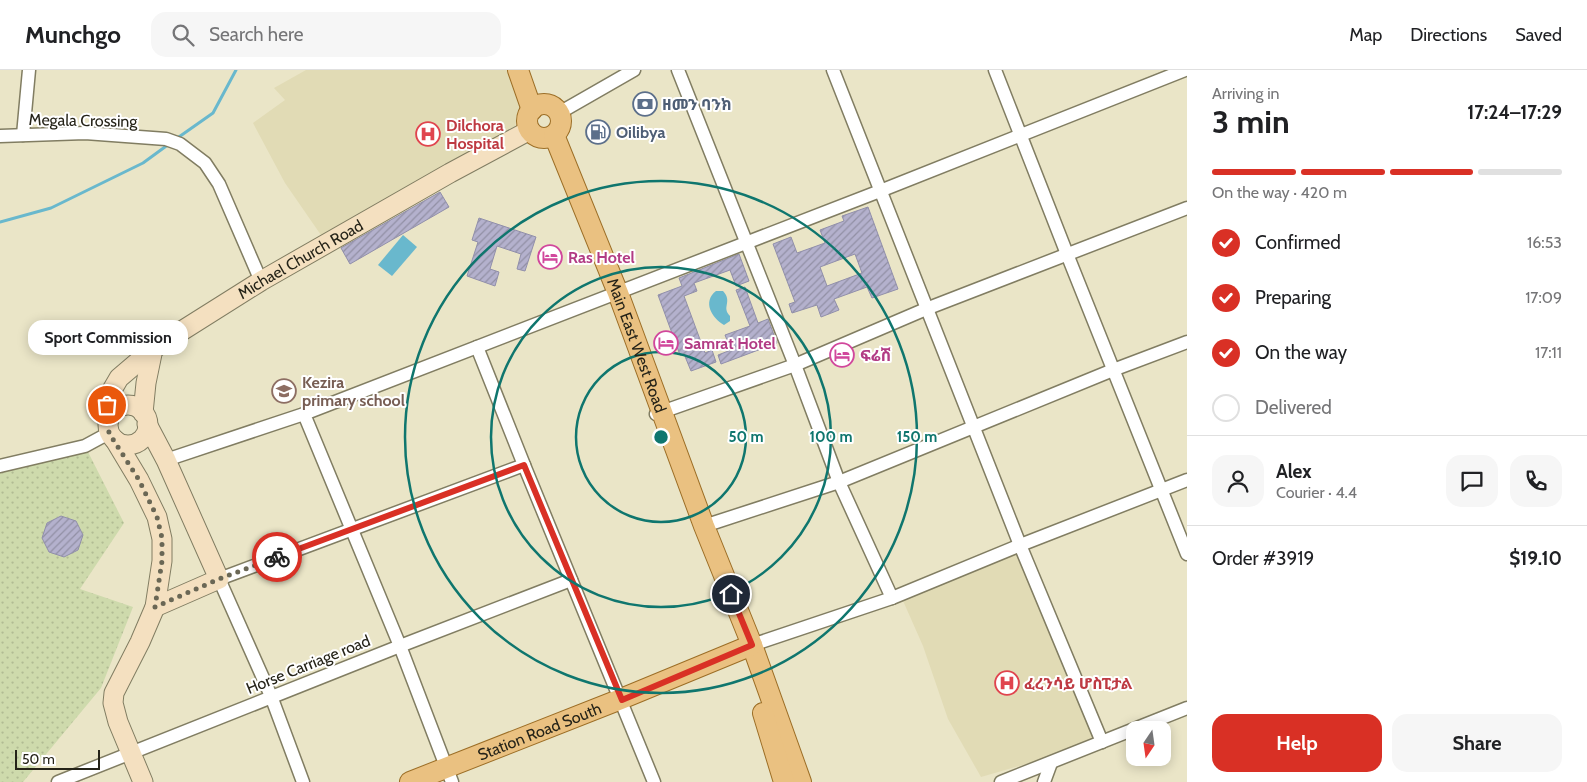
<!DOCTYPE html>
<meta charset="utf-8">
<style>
body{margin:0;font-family:Cabin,"Noto Sans Ethiopic",sans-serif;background:#f6f6f6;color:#202124;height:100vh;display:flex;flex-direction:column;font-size:19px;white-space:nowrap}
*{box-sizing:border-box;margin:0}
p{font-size:16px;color:#757577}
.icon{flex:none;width:28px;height:28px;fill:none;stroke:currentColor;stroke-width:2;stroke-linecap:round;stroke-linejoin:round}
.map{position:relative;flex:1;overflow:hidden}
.sheet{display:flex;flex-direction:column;background:#fff;width:400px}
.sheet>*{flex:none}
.needle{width:32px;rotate:193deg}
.buttons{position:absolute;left:1126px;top:651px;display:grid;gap:10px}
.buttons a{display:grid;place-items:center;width:45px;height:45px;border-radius:10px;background:#fff;box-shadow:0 2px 12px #0003;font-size:25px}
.scale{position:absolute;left:15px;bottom:12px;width:85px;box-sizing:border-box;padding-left:5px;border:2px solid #252318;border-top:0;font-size:14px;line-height:18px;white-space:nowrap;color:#252318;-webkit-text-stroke:4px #fff;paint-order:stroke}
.pin{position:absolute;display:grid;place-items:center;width:42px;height:42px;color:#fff;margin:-21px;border:2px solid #fff;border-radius:50%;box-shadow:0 1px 5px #0007}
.courier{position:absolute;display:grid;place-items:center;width:50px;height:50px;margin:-25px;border:4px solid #d93025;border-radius:50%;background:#fff;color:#222;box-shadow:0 1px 6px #0007}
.bubble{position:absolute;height:35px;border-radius:15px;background:#fff;box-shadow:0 2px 12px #0003;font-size:16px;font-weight:800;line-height:35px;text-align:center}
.overview em{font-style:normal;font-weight:800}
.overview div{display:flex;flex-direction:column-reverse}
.overview{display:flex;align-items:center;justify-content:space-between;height:85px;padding:0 25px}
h1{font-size:32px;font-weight:800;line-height:38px}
.bar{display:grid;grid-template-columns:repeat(4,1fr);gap:8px 5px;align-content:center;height:60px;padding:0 25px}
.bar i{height:6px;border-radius:4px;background:#e0e0e0}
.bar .current{background:#d93025}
.bar p{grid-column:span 4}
.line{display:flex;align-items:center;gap:12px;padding:0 25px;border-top:1px solid #e0e0e0}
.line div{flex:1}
.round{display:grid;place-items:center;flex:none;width:52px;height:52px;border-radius:15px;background:#f6f6f6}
ol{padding:0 25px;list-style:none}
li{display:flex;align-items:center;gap:15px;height:55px}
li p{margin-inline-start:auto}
li .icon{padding:5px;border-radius:50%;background:#d93025;color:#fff;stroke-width:4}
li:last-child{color:#757577}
li i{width:28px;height:28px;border:2px solid #e0e0e0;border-radius:50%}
.action{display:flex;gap:10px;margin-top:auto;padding:10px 25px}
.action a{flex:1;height:58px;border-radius:15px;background:#d93025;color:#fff;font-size:20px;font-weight:800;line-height:58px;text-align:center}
.action a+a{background:#f6f6f6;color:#202124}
header{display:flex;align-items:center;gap:30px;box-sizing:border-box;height:70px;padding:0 25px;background:#fff;border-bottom:1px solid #e0e0e0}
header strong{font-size:24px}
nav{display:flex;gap:28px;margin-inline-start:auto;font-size:18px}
.search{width:350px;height:45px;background:#f6f6f6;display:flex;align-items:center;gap:12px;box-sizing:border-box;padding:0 18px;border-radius:15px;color:#757577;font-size:19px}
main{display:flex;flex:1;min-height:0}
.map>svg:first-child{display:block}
.built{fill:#e1dbb5}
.park{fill:url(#park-dots)}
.water{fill:#69b8cd}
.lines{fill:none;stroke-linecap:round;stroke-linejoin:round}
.stream{stroke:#69b8cd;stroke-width:3}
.building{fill:url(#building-hatch);stroke:#918faa;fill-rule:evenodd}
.street-casing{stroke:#817d62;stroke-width:15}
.secondary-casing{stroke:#817d62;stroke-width:21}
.primary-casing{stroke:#9c6e26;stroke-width:22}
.street{stroke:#fff;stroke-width:12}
.secondary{stroke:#f4e0c0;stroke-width:19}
.primary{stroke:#eac181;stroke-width:20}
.done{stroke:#6a6755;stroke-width:5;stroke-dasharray:0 9}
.route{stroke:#d93025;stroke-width:6}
.ring{fill:none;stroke:#0f766e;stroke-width:2.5}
.labels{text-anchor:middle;stroke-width:4;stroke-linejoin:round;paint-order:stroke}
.service-label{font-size:16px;font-weight:bold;fill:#4e5e75;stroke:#fff;text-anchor:start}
.street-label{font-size:16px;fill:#252318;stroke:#fff}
.health-label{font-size:16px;font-weight:bold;fill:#be3a42;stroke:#fff;text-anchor:start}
.hotel-label{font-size:16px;font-weight:bold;fill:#b23c85;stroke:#fff;text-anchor:start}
.education-label{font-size:16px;font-weight:bold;fill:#785e54;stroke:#fff;text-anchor:start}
.centre{fill:#0f766e;stroke:#fff;stroke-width:2.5}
.ring-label{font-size:15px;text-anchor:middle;font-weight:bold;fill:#0f766e;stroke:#fff;stroke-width:4;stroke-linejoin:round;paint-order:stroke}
</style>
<header>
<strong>Munchgo</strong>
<div class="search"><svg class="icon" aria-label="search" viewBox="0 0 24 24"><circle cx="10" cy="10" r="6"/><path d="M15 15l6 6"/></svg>Search here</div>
<nav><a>Map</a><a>Directions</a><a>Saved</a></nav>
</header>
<main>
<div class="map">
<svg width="1187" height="712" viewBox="0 0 1187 712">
<defs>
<pattern id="park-dots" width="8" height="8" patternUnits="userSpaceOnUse" patternTransform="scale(1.25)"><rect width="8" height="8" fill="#cedaac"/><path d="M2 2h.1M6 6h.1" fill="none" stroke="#b1bb93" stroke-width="1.8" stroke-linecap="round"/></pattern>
<pattern id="building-hatch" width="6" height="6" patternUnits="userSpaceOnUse" patternTransform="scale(1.25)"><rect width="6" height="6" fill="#b4b1cd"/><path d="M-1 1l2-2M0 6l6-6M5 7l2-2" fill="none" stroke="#9290a5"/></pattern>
</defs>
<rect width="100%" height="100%" fill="#eae5c7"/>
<g class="built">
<polygon points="306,0 511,0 521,39 517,44 515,59 323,168 285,113 253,53 285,30 274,18"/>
<polygon points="1023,474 1102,672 981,707 948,649 923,576 900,524"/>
</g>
<polygon class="park" points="85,376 124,453 80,519 133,537 101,618 23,712 0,712 0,395"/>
<g class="water">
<polygon points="403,165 417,177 392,206 378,195"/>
<path d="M716,221H723C733,232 721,237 730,246V251L724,255C712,248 702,232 716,221Z"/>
</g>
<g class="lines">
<g class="stream">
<polyline points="176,69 213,43 236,0"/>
<polyline points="0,152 51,138 143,93 169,74"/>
</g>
</g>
<g class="building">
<polygon points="440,122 449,137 350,194 341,178"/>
<path d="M868,137L898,219L872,228L867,217L834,229L839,240L821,247L817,235L792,243L789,234L795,232L773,174L791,167L797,183L825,173L820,160L844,151L842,146ZM855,184L862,203L827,216L820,197Z"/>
<polygon points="479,148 536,167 525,201 517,199 521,184 497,176 490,199 499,202 495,216 467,206 478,172 472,170"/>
<polygon points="739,184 749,211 736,216 730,200 694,213 697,221 684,226 705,283 712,280 716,292 691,301 684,284 680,285 658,225 682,216 679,208"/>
<polygon points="745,217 758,253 768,249 777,273 721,294 718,285 731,280 725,265 750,256 736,220"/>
<polygon points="61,446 76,451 83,465 78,480 64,487 49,482 42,468 47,453"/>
</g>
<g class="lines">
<g class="street-casing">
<g id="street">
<polyline points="678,0 795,295 839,412 892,528"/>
<polyline points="833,0 1020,475 1102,672"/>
<polyline points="995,0 1067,184 1187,484"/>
<polyline points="559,43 634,0"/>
<polyline points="23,65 29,0"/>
<polyline points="0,66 85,63 166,69 180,74 205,93 219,114 261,211"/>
<polyline points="656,344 795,295 926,239 1187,138"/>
<polyline points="166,390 304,344"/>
<polyline points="524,395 654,712"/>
<polyline points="0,396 85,376 109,363"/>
<polyline points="704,456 839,412 1113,300 1187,272"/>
<polyline points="752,575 892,528 1023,474 1187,410"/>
<polyline points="58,712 400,576 571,510"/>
<polyline points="303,712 271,626 219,509 524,395 477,277"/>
<polyline points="452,712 400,576 304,344 880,121 1185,0"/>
<polyline points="1001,712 1187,638"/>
<polyline points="1044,712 1051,693"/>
</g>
</g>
<g class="secondary-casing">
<g id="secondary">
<circle cx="128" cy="355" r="20"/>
<polyline points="143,343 146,313 153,279"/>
<path id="s1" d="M108,352L107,335L112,320L119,308L153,279L261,211L450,103L530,60"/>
<polyline points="147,354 166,390 219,509 155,537"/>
<polyline points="115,370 139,410 157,447 162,469 162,491 155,537 140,572 114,623 113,633 118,652 143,712"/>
</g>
</g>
<g class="primary-casing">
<g id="primary">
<polyline points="518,0 532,40"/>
<circle cx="544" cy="51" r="17"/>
<path id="s2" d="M554,65L618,223L704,456L752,575L801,712"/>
<polyline points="763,643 784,712"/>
<path id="s3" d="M410,712L621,629L752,575"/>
</g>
</g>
<use href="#street" class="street"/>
<use href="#secondary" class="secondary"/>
<use href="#primary" class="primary"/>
</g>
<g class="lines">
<polyline class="done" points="107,335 109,363 139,410 157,447 162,468 162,491 155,537 219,509 277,487"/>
<polyline class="route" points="277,487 524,395 622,630 752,575 731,524"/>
</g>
<g class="ring">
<circle cx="661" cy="367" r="85"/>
<circle cx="661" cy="367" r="170"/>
<circle cx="661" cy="367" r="256"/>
</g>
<defs>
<g id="bank-ring" transform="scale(1.25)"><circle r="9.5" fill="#fff" stroke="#5c6f8a" stroke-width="1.5"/><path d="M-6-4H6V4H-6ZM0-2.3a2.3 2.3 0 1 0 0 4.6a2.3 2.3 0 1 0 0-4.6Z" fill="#5c6f8a"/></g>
<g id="fuel-ring" transform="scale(1.25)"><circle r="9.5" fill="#fff" stroke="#5c6f8a" stroke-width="1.5"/><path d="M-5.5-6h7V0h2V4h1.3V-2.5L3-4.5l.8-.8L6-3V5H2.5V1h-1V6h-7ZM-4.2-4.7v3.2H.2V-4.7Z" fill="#5c6f8a"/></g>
<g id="hospital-ring" transform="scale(1.25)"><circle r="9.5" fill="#fff" stroke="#e0444e" stroke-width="1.5"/><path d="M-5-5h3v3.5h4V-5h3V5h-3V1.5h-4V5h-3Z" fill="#e0444e"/></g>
<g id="hotel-ring" transform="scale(1.25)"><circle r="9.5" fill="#fff" stroke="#d1479c" stroke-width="1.5"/><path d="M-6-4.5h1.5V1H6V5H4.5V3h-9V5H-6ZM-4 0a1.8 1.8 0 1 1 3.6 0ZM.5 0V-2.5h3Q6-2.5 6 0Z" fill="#d1479c"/></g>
<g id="school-ring" transform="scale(1.25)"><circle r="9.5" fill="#fff" stroke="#8d6e63" stroke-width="1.5"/><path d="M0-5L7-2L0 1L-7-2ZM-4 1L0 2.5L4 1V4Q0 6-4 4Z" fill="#8d6e63"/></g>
</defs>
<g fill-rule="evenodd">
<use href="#bank-ring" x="645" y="34"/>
<use href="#fuel-ring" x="598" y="62"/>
<use href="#hospital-ring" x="428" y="64"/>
<use href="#hotel-ring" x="550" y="187"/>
<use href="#hotel-ring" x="666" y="273"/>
<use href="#hotel-ring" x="842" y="285"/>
<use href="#school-ring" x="284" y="321"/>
<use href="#hospital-ring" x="1007" y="613"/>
</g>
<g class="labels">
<g class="service-label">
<text x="662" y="40">ዘመን ባንክ</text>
<text x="616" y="68">Oilibya</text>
</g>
<g class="street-label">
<text transform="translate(83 50) rotate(1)" y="6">Megala Crossing</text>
<text dy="6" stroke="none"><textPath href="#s1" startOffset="264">Michael Church Road</textPath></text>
<text dy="6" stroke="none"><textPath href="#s2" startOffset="226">Main East West Road</textPath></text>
<text transform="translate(308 594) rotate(-22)" y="6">Horse Carriage road</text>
<text dy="6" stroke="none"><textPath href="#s3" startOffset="139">Station Road South</textPath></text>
</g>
<g class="health-label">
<text x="446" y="61">Dilchora<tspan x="446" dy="18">Hospital</tspan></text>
<text x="1024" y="619">ፈረንሳይ ሆስፒታል</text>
</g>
<g class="hotel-label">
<text x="568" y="193">Ras Hotel</text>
<text x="684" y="279">Samrat Hotel</text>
<text x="860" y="291">ፍሬሽ</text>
</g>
<g class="education-label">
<text x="302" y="318">Kezira<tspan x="302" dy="18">primary school</tspan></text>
</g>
</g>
<circle cx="661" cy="367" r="8" class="centre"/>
<g class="ring-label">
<text x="746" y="372">50 m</text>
<text x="831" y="372">100 m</text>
<text x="917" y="372">150 m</text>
</g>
</svg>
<div class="buttons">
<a><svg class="needle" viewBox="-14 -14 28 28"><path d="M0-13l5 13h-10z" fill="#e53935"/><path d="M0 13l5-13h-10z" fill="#757577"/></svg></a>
</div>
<div class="scale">50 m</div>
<div class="pin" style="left:107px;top:335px;background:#ea580c"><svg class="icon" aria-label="bag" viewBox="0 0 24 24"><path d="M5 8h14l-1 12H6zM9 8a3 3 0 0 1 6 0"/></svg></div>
<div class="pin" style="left:731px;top:524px;background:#1f2937"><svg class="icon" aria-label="home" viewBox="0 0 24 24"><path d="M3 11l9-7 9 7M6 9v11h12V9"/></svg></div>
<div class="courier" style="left:277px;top:487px"><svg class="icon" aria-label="bike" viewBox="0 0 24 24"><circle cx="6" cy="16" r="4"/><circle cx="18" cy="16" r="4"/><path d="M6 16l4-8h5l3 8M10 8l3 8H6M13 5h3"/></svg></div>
<div class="bubble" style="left:28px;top:250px;width:160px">Sport Commission</div>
</div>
<section class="sheet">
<div class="overview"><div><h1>3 min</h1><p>Arriving in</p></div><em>17:24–17:29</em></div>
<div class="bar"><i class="current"></i><i class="current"></i><i class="current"></i><i></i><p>On the way · 420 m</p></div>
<ol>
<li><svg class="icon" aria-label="check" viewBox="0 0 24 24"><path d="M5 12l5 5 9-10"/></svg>Confirmed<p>16:53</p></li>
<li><svg class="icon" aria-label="check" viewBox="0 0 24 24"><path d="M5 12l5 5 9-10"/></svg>Preparing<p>17:09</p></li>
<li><svg class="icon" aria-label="check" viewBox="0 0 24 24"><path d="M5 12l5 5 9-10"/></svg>On the way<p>17:11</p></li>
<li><i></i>Delivered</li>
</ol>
<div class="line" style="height:90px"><a class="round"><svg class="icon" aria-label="person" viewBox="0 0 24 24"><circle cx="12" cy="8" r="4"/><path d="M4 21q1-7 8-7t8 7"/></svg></a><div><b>Alex</b><p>Courier · 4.4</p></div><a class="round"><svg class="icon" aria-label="chat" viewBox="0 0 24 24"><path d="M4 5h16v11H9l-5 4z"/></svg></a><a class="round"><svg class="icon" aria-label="phone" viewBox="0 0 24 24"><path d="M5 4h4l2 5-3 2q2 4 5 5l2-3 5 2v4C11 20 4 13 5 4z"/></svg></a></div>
<div class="line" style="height:65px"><div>Order #3919</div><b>$19.10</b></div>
<div class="action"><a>Help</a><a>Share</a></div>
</section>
</main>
